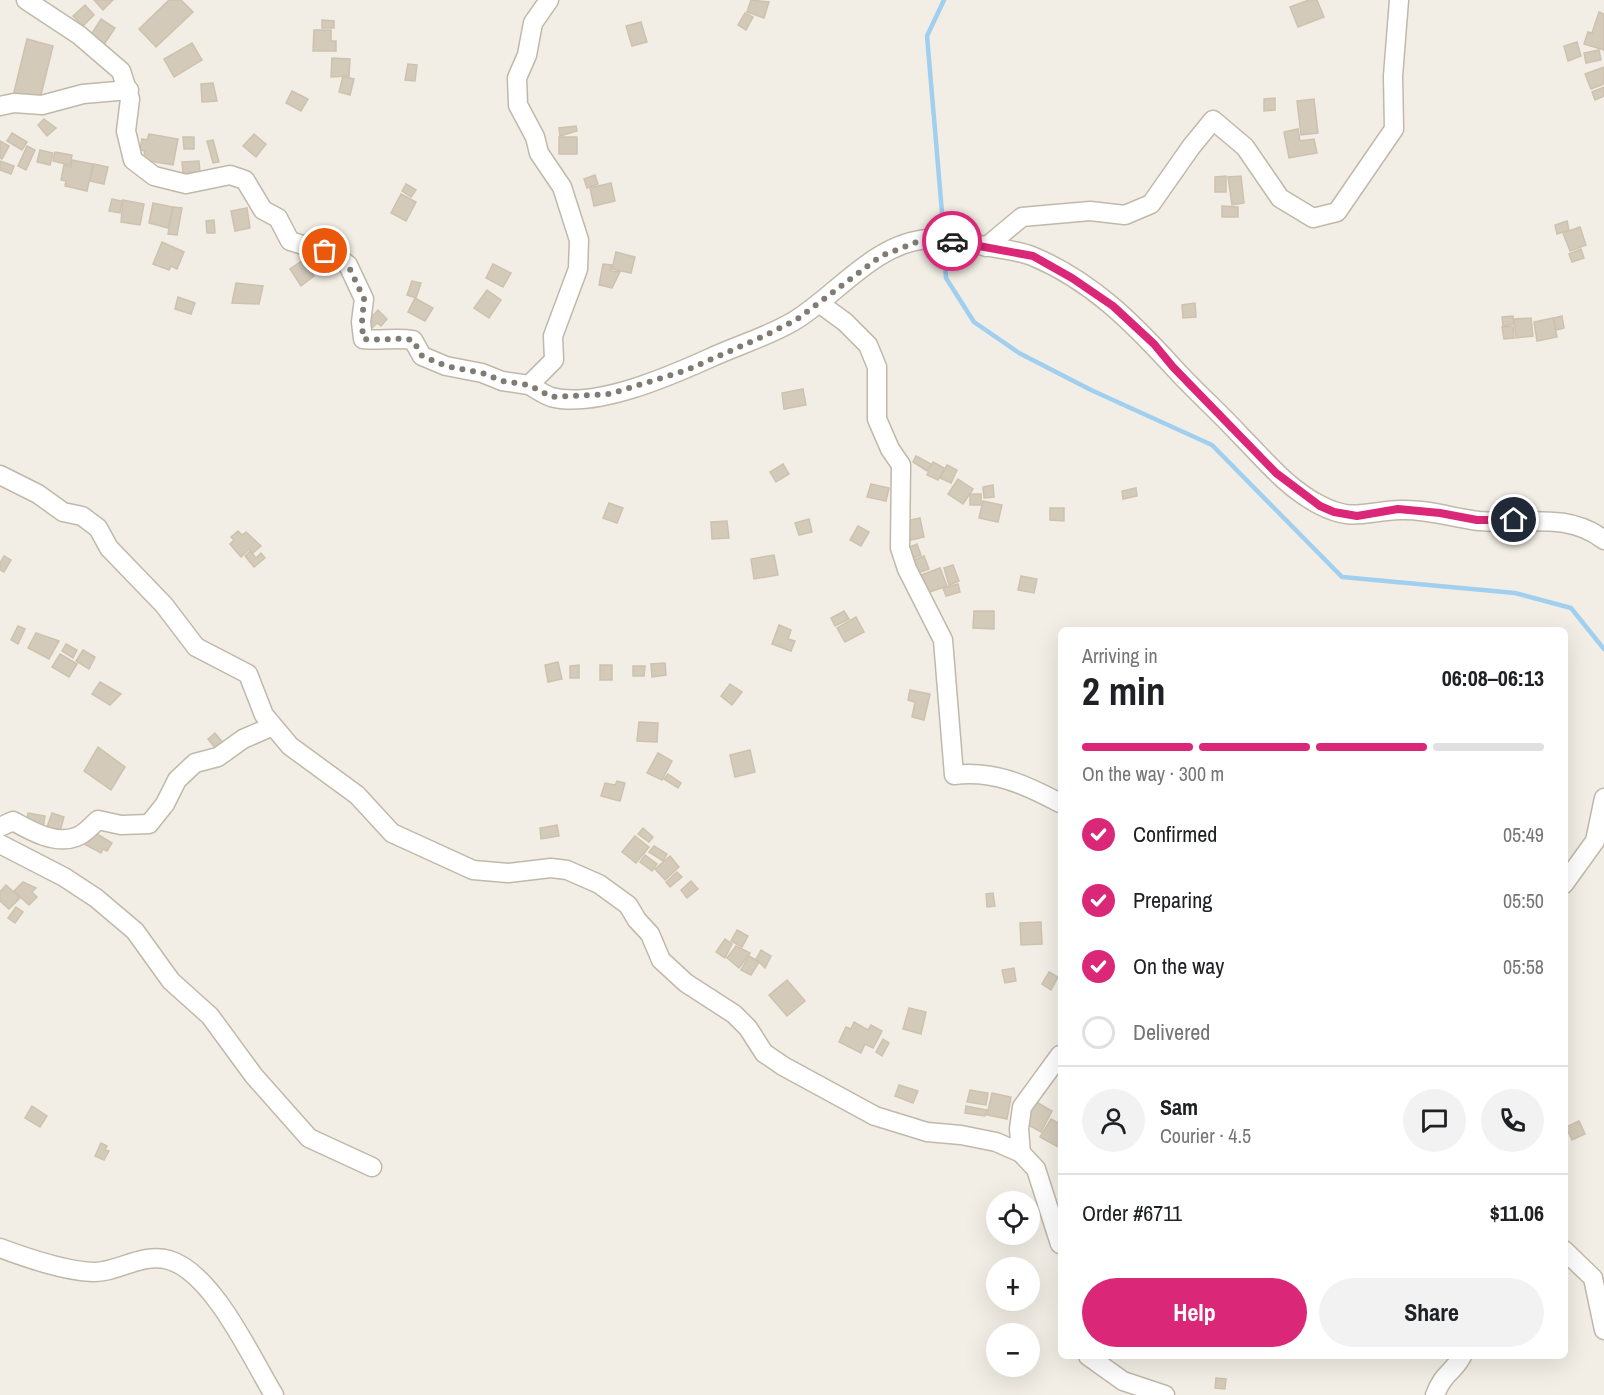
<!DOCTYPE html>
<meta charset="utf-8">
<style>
body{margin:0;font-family:"Archivo Narrow",sans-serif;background:#f2f2f2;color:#202124;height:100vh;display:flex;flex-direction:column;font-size:22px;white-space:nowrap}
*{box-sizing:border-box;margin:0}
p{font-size:20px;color:#757577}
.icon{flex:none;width:33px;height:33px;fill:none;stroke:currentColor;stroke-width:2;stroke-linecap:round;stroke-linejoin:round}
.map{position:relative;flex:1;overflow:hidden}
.side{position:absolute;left:1058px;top:627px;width:510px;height:732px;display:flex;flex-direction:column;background:#fff;border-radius:9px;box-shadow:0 6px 24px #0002}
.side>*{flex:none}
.buttons{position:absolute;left:986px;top:1191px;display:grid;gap:12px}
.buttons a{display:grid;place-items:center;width:54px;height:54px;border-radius:50%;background:#fff;box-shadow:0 6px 24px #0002;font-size:30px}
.pin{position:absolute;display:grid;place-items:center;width:51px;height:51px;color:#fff;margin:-26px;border:3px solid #fff;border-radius:50%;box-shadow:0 2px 6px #0007}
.courier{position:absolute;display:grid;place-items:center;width:60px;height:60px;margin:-30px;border:4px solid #db2777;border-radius:50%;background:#fff;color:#222;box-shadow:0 2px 8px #0007}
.headline em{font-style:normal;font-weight:800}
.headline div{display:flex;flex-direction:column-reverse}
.headline{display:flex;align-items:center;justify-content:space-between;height:102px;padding:0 24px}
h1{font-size:39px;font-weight:800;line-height:45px}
.bar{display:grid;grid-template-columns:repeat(4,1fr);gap:9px 6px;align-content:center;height:72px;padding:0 24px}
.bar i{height:8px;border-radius:4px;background:#e0e0e0}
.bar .on{background:#db2777}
.bar p{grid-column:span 4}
.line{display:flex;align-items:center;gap:15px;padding:0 24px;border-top:2px solid #e0e0e0}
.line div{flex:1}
.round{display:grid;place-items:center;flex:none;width:63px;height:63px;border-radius:32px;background:#f2f2f2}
ol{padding:0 24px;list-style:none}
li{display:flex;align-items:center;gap:18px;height:66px}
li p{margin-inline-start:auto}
li .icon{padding:6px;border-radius:50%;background:#db2777;color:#fff;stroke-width:4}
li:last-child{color:#757577}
li i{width:33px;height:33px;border:3px solid #e0e0e0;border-radius:50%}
.cta{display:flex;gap:12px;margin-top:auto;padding:12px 24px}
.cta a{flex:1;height:69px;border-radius:36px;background:#db2777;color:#fff;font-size:24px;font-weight:800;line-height:69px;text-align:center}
.cta a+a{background:#f2f2f2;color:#202124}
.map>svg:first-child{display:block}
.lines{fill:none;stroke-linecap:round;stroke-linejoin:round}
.stream{stroke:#a1cfef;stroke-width:4.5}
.building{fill:#d3caba;stroke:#cec2ae;stroke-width:1.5}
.minor-casing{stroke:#c0b9aa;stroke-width:21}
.minor{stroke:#fff;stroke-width:18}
.done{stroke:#817c73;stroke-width:6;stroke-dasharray:0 10.8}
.route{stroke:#db2777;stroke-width:8}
</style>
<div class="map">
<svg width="1604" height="1395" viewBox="0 0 1604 1395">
<rect width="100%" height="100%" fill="#f2eee5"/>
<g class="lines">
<g class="stream">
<polyline points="944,236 927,36 944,0"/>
<polyline points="944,244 946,278 974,322 1019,353 1091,390 1212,445 1342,577 1515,593 1571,608 1604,649"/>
</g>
</g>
<g class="building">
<polygon points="94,0 113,0 103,10"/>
<polygon points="169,0 181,0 193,12 156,47 139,29"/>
<polygon points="751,0 769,2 764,18 747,12"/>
<polygon points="1309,0 1317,0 1324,17 1298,27 1290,7"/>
<polygon points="85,5 94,15 83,26 73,16"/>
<polygon points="1599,12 1604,14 1604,50 1584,44 1588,32 1592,33"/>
<polygon points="745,13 753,17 746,30 738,25"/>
<polygon points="101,19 115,28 103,46 89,38"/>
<polygon points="322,20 334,21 334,28 322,28"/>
<polygon points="641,22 647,42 632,46 626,26"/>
<polygon points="314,30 331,30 331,41 336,41 336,51 313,51"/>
<polygon points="27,39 53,46 40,99 14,92"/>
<polygon points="1577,42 1581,56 1568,61 1564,46"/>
<polygon points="192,43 202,60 174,77 164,59"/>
<polygon points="1599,50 1601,60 1586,63 1584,53"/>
<polygon points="332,58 350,59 349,76 331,77"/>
<polygon points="408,64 417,65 415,81 405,80"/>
<polygon points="1604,67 1604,84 1591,89 1585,74"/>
<polygon points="343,76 354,79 350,95 339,92"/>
<polygon points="213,83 217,101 202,102 201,84"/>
<polygon points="1604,87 1604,96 1595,100 1592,92"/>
<polygon points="292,91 308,99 301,111 286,103"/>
<polygon points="1275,98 1275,110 1264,111 1264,99"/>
<polygon points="1314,99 1318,133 1301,135 1297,101"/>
<polygon points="44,119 56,128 47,136 38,125"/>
<polygon points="576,126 577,131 560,136 559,128"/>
<polygon points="1298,129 1300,141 1314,139 1317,153 1289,158 1284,132"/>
<polygon points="12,133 27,142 22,150 7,141"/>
<polygon points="149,134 178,139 173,165 143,160 145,151 140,150 142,139 147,140"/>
<polygon points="254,134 266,144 256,157 243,146"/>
<polygon points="183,137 194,137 194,149 184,149"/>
<rect x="559" y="137" width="18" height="17"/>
<polygon points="213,140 219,162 213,163 207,141"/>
<polygon points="0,141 9,146 2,159 0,158"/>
<polygon points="27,146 35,150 26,170 18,166"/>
<polygon points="40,150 53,153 50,165 37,162"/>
<polygon points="55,152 72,155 70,165 53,161"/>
<polygon points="72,160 93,164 87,191 65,186 66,181 61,180 64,165 71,167"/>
<polygon points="0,161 14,166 11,174 0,170"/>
<polygon points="199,161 200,172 183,173 182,162"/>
<polygon points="94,164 108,167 104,184 90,181"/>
<polygon points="595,175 598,184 587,188 584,179"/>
<polygon points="1226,176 1226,192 1215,192 1215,177"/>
<polygon points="1241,176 1244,203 1232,205 1228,177"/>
<polygon points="611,183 615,201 594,206 590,188"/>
<polygon points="406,184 416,190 411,197 402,191"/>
<polygon points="401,194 416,202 406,221 391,213"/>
<polygon points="112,199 122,201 120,213 109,211"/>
<polygon points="123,200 144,204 140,225 121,222"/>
<polygon points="153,203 173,207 168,228 149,223"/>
<polygon points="1222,206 1238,207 1238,217 1222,217"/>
<polygon points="173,207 182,208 177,235 168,234"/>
<polygon points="247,208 250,228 235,231 231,211"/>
<polygon points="214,220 215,233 207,233 206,221"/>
<polygon points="1567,221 1569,230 1557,234 1555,225"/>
<polygon points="1580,227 1586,245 1570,251 1563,233"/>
<polygon points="162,242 184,252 177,269 171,266 169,270 153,264"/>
<polygon points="1581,249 1584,258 1572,262 1569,254"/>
<polygon points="616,252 635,257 631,273 612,269"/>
<polygon points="303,260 314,276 301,286 290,269"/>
<polygon points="493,264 511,273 503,287 486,278"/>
<polygon points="603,264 612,265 611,271 620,272 612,288 599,285"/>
<polygon points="412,281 421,283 416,298 407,295"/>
<polygon points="236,283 263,286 259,304 232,303"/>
<polygon points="487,290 501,300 489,318 474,308"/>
<polygon points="178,297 195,303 191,314 175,309"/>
<polygon points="415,298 433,308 425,321 408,312"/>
<polygon points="1195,303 1196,317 1183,318 1182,305"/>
<polygon points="378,310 387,319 381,326 377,323 370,330 364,325"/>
<polygon points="1513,316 1514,324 1503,326 1502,317"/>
<polygon points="1562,316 1564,328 1556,330 1554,318"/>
<polygon points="1531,318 1533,336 1516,338 1514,319"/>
<polygon points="1553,318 1557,337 1537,341 1534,322"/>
<polygon points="1513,326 1514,338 1504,339 1502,327"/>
<polygon points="803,389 806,405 784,409 782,393"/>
<polygon points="916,456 931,464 927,471 913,462"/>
<polygon points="933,462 944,468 938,480 927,475"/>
<polygon points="783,464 789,474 776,482 770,472"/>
<polygon points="947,465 957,470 951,483 940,478"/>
<polygon points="958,479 973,489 963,504 948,494"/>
<polygon points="871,484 889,488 886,501 867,497"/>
<polygon points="993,485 994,497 984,498 983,487"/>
<polygon points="1136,488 1137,496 1123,499 1122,491"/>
<rect x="970" y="494" width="11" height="11"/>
<polygon points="983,501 1002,505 998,522 979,518"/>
<polygon points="609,503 623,508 617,523 603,518"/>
<polygon points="1050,508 1064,508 1064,521 1050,520"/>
<polygon points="920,518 924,537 907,541 902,522"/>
<polygon points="809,519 812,532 799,535 795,523"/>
<polygon points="727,521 729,538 712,539 711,522"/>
<polygon points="858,526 869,532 861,546 850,540"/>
<polygon points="238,531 242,535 246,532 261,546 253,553 249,549 241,557 230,544 234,540 231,537"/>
<polygon points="917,544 921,555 908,560 905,549"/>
<polygon points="250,551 256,558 261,553 265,558 254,567 245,556"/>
<polygon points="774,555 778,575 754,579 751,559"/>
<polygon points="4,556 11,560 4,572 0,570 0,563"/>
<polygon points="924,556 929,569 915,574 911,561"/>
<polygon points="953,565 959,581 949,585 944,568"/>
<polygon points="940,568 947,586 927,593 921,575"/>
<polygon points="1021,576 1037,579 1034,593 1018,590"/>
<polygon points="958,584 960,592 946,596 943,588"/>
<polygon points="844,611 849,619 835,626 831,618"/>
<polygon points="974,611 994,611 994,629 973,628"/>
<polygon points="856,617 864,632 845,642 837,628"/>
<polygon points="779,625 791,630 788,639 795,641 791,651 772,644"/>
<polygon points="18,626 25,629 18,644 11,640"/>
<polygon points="36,633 59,641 49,659 28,648"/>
<polygon points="66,644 77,650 73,658 62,651"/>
<polygon points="83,650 95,657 89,669 76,661"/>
<polygon points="60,654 77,664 69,677 52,667"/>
<polygon points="558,662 562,679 548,682 545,665"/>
<polygon points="665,663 666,675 652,677 651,664"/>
<polygon points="579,665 579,678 570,678 570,666"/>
<rect x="600" y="665" width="12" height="15"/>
<polygon points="633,666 645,666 644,676 633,676"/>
<polygon points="100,682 121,694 110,705 92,694"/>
<polygon points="730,684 742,692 732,705 721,696"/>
<polygon points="910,690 930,694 924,720 912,717 915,702 908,700"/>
<polygon points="639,722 658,723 657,742 637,741"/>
<polygon points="215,733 223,743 216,749 208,739"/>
<polygon points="98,747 125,767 111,790 84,771"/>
<polygon points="750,750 755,772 735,777 730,755"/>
<polygon points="658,753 672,761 662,780 647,773"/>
<polygon points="668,774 681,783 678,788 664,779"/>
<polygon points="617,781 625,783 620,801 601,796 605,783 615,785"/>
<polygon points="28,813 45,816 43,828 26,825"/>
<polygon points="52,813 64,817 60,831 47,827"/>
<polygon points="557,825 559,836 541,839 540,828"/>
<polygon points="643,828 653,837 649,842 638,834"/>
<polygon points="92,831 112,843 107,851 103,849 101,853 84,844"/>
<polygon points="635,836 649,847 636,863 622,852"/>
<polygon points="654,846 667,854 663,861 649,852"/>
<polygon points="645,855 657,864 652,871 640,862"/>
<polygon points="670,856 679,867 665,880 655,869"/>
<polygon points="677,872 682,877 670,887 666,882"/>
<polygon points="691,881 698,889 687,898 681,890"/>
<polygon points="23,882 36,888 32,892 37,897 29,905 14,891"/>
<polygon points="6,885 20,898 9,909 0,901 0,892"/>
<polygon points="993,893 995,906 987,907 986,894"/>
<polygon points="16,907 23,912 15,923 8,918"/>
<polygon points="1041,922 1042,944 1021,945 1020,923"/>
<polygon points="737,930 748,936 742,947 731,941"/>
<polygon points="725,939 732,944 725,958 716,952"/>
<polygon points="736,946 750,953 739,968 727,958"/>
<polygon points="761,950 771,956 765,968 756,959"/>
<polygon points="749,956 759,962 751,975 741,970"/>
<polygon points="1014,968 1016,981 1005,983 1002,970"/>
<polygon points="1049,972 1058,977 1051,990 1042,984"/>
<polygon points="787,980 805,1001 787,1016 769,995"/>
<polygon points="909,1008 926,1012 921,1034 903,1029"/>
<polygon points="854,1022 868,1030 871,1025 882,1031 873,1048 865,1044 861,1053 839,1042 846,1027 851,1029"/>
<polygon points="883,1039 889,1043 882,1056 876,1052"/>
<polygon points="899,1085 918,1091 913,1103 895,1096"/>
<polygon points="970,1090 988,1093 986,1105 967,1102"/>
<polygon points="992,1093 1011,1097 1007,1119 987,1115"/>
<polygon points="1033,1100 1052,1111 1041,1132 1021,1121"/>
<polygon points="32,1106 47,1116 40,1127 25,1118"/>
<polygon points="966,1106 987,1110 985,1116 965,1113"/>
<polygon points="1051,1119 1060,1124 1060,1148 1040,1137"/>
<polygon points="1579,1121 1585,1134 1572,1140 1566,1127"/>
<polygon points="101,1143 107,1146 105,1150 109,1151 104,1160 95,1156"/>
<polygon points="1216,1378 1226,1379 1225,1389 1215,1388"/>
</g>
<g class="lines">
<g class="minor-casing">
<g id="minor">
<path d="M26,0L79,35L121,71L130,99L126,131L133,160L154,176L186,184L230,175L245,180L263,210L278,218L290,241L335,255L348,265L364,299L361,322L363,339C381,341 396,337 413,340L422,356L446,366L482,373L502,381L529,385"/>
<path d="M549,0L533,23L527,55L517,78L518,105L535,137L539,153L562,187L579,240L578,269L553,336L554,360L529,385C536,389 543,394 551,397C595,409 670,376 710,358C738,345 767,337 794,321C837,295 875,242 929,239C947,239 967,243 984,246C1000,249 1017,250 1032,256C1092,281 1133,323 1175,369C1196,392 1219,412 1240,435C1265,460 1286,487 1318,504C1353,523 1365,511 1401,510C1428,509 1453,518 1479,521C1522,525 1567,511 1604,540"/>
<polyline points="0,106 14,103 42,105 83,94 129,90"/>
<polyline points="986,247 1022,217 1090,211 1125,215 1151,204 1191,147 1213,120 1245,147 1280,198 1313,218 1337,212 1394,129 1393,76 1399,0"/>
<path d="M819,303L845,322L868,345L877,367V419L890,449L901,465L900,548L907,569L943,640L954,775C994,770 1026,785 1060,803"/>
<polyline points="0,475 38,494 63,512 82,516 98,528 109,548 164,605 196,647 248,674 264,715 290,746 357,795 392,833 473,870 508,873 551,868 567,870 599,884 628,905 637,920 650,934 661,960 686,983 734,1014 748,1028 764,1053 783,1066 875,1116 927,1132 961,1135 996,1142 1021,1153 1036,1169 1060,1244"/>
<path d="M0,827L13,821C31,831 55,845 76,837C84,835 92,825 98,820L121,825L149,824L165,804L177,780L195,763L218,757L243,739L273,726"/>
<polyline points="0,844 64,877 96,898 135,931 171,981 210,1016 254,1076 309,1138 372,1167"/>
<polyline points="1564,884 1595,841 1604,798"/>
<polyline points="1021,1153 1019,1129 1022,1107 1060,1055"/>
<path d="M0,1248C27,1258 64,1271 93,1272C117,1273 142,1252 169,1260C213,1273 251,1357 274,1395"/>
<polyline points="1564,1250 1593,1278 1604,1330"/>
<polyline points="1088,1356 1123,1381 1165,1395"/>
<path d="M1435,1395C1443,1373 1453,1373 1462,1356"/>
</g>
</g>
<use href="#minor" class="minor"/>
</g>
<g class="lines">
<path class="done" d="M325,251L335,255L348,265L364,299L362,322L363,339C380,341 396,337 413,340L422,356L446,366L482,373L502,381L529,385L552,397L610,394L687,370L764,336L796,320L881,256L917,242L930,239L952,241"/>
<polyline class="route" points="952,241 1033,256 1072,278 1113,306 1154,344 1173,367 1276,473 1320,506 1334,512 1357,516 1398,509 1440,513 1477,520 1514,520"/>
</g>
</svg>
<div class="buttons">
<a><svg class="icon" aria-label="locate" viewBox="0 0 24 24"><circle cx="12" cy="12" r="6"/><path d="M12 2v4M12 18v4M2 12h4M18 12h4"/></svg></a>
<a>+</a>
<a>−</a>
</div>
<div class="pin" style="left:325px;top:251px;background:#ea580c"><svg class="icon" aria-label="bag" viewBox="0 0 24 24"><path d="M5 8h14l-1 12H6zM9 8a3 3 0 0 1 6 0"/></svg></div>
<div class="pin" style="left:1514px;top:520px;background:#1f2937"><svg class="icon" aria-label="home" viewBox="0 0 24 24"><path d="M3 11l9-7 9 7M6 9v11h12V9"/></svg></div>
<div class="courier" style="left:952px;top:241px"><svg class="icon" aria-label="car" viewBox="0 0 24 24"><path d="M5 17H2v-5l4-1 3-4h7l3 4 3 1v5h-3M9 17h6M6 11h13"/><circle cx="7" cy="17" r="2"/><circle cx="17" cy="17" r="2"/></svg></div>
<section class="side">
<div class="headline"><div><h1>2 min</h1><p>Arriving in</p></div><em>06:08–06:13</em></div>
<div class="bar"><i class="on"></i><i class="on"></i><i class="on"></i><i></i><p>On the way · 300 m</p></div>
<ol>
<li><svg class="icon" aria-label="check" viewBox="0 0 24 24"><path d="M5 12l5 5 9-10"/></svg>Confirmed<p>05:49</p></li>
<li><svg class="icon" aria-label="check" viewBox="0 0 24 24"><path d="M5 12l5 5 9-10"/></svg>Preparing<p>05:50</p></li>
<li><svg class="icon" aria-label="check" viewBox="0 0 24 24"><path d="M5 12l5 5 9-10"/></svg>On the way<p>05:58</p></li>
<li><i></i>Delivered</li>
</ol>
<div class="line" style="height:108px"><a class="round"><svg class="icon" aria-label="person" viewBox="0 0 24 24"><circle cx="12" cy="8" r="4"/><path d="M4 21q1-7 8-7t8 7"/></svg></a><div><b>Sam</b><p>Courier · 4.5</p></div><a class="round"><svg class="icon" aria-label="chat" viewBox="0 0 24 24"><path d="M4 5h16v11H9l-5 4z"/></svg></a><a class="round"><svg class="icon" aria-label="phone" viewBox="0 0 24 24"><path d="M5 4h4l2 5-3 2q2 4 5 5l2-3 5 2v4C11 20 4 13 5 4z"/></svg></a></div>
<div class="line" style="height:78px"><div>Order #6711</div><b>$11.06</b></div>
<div class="cta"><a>Help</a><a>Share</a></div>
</section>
</div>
